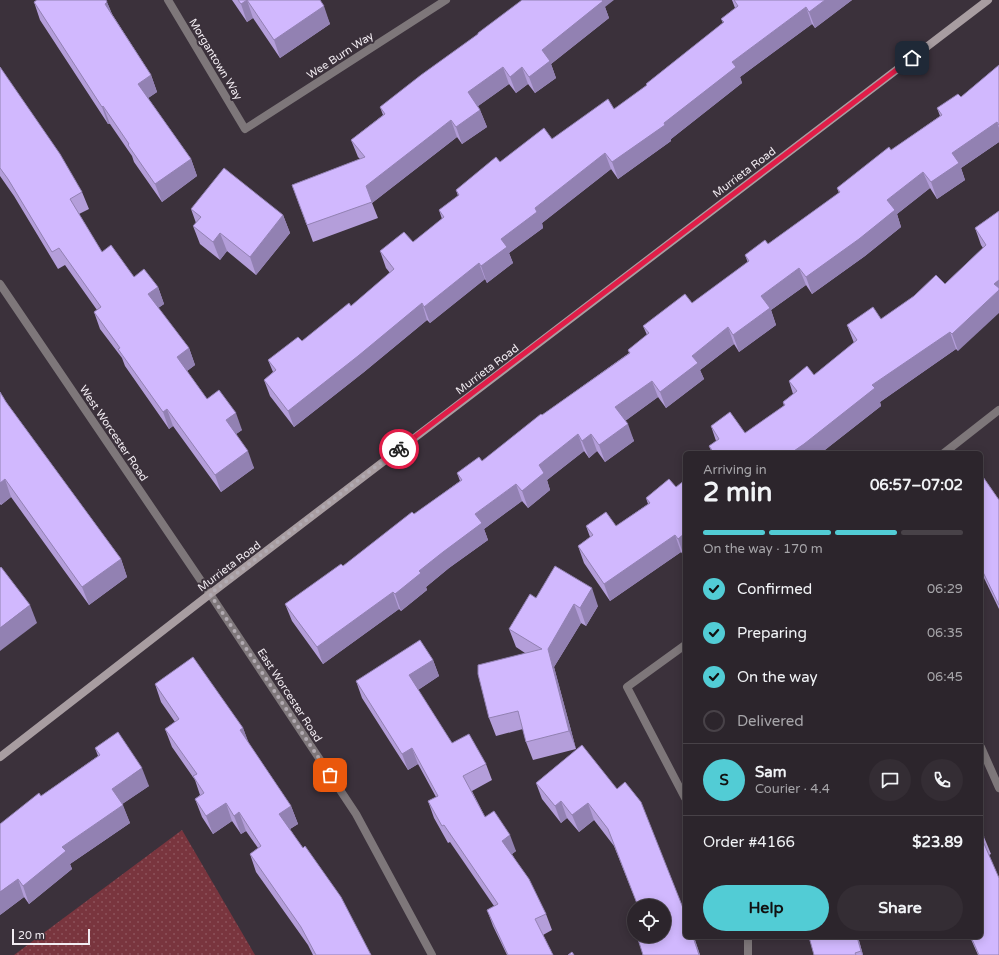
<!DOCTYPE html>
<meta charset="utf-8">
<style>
body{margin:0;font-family:"Varela Round",sans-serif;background:#342d34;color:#f1f3f6;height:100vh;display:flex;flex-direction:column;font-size:15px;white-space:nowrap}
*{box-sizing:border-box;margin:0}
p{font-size:13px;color:#a6a5a9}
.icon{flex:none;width:22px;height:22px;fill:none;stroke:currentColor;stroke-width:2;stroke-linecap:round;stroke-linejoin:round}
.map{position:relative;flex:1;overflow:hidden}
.sheet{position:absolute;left:683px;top:451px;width:300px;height:488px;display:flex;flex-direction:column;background:#2c252c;border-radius:6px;box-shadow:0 2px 10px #0003,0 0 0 1px #484248}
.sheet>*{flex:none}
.fabs{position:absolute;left:627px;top:899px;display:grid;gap:8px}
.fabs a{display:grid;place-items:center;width:44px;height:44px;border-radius:50%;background:#2c252c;box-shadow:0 2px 10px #0003,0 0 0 1px #484248;font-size:20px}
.scale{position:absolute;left:12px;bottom:10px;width:78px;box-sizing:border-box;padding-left:4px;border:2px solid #f2ecf2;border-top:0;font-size:11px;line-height:14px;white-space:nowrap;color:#f2ecf2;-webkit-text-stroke:3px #3b313b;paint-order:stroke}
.pin{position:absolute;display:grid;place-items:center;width:34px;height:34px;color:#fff;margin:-17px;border-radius:8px;box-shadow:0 2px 6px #0006}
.courier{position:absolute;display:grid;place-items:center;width:40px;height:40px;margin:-20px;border:3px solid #e11d48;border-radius:50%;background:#fff;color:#222;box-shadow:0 1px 5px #0007}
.overview em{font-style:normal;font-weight:700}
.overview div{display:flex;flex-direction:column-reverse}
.overview{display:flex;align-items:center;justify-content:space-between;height:68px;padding:0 20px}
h1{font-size:26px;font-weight:700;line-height:30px}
.bar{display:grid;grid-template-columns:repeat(4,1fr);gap:6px 4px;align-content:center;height:48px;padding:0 20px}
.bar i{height:5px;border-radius:3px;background:#484248}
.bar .active{background:#52ccd5}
.bar p{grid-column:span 4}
.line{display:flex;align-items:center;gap:10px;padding:0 20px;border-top:1px solid #484248}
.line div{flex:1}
.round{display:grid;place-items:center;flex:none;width:42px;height:42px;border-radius:21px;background:#342d34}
ol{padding:0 20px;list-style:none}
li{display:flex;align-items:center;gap:12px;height:44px}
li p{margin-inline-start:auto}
li .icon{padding:4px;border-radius:50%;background:#52ccd5;color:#111;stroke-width:4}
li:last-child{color:#a6a5a9}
li i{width:22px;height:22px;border:2px solid #484248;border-radius:50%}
.primary-button{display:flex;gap:8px;margin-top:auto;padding:8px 20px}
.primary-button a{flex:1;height:46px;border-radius:24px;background:#52ccd5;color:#111;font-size:16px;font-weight:700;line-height:46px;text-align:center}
.primary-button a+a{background:#342d34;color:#f1f3f6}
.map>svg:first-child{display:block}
.grass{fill:url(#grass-dots)}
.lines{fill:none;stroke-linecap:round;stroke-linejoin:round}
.minor{stroke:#7e777a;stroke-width:8}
.secondary{stroke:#a89da1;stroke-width:8}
.wall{fill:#b49eda}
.shaded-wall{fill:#9281b2}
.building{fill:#d1b8fe;stroke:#9281b2}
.done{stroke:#b2abb2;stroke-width:4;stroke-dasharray:0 7.2}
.route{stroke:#e11d48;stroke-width:5}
.labels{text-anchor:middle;stroke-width:4;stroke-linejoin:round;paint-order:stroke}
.street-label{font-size:11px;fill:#f2ecf2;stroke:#3b313b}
</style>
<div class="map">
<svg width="999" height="955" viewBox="0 0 999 955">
<defs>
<pattern id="grass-dots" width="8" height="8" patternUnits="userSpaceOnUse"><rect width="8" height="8" fill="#79353e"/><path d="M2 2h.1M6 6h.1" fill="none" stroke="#8c525a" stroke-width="1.8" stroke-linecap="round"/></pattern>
</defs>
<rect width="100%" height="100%" fill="#3b313b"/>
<polygon class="grass" points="182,830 255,955 14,955"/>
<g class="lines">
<g class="minor">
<polyline points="168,0 245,129 446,0"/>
<polyline points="0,284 210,594 356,814 432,955"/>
<polyline points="944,453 999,410"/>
<polyline points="685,645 627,687 685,798"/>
<polyline points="981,747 999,788"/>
<polyline points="748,937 748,955"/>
</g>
<polyline class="secondary" points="0,757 210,594 988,0"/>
</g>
<g class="wall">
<polygon points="36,0 106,0 112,14 151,75 157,92 148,98 191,159 197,176 162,202 134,162 132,156 110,124 108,124 40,20 34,2 36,1"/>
<polygon points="232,0 320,0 330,24 280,58 253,18 247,22"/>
<polygon points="732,0 852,0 815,28 812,24 740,77 742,83 671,139 671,141 618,179 611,169 542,223 543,228 509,253 513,263 487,283 485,279 430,323 427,320 364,372 294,427 270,396 264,380 273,372 268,360 302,341 351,306 390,273 386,268 380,251 413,242 442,219 439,210 458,196 456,190 500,162 552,139 614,109 647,86 646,84 723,23 721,19 735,8"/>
<polygon points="605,7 609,18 551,64 556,78 535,93 528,84 516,93 509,84 478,106 480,110 487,127 462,144 457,137 372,203 378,218 313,242 292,185 360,159 358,157 351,140 383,115 380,107"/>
<polygon points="999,65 999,142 961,168 965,180 937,199 930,188 897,214 901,227 865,256 812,294 806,285 771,310 776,325 739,352 734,344 700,370 704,379 666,408 658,397 625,421 634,441 605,462 597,451 589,458 584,451 547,480 550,490 528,508 522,501 484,529 488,540 449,568 426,587 427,590 401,611 399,609 323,664 292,621 285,604 343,566 460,481 457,473 482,461 542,415 629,353 628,350 647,335 643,326 692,303 748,263 745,255 768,244 839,193 837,188 940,116 937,108 961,97"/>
<polygon points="0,67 82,192 89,209 79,214 102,252 134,277 158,287 164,304 158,308 189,348 195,365 187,371 207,399 242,430 236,434 254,468 221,492 173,426 169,429 125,366 122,358 100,329 94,312 97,310 65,265 58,269 14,196 0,176"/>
<polygon points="191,209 283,215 290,233 256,275 227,251 220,260 200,244 193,226 196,223"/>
<polygon points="999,211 958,351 956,349 880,402 881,406 821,453 712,453 709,446 716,441 711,426 745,433 784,406 783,402 793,394 789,381 814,375 854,343 847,325 881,319 945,284 983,248 981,245 975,228"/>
<polygon points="0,392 6,402 121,559 127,577 89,605 11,497 1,505 0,504"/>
<polygon points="981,474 999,500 999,609 983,576 981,570"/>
<polygon points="669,479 684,556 681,552 610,601 584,563 578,546 590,537 586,526 616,526 648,504 646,498"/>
<polygon points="536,598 598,606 586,626 581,623 554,667 576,749 533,760 526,742 523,729 496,736 489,718 525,653 516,647 509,629"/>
<polygon points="433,660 439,676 418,690 452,743 486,764 492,780 472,791 485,817 516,851 512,854 546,914 552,930 543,935 553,955 507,955 493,926 487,910 494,906 450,842 448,843 434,818 428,801 436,797 418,764 408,770 362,698 356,681"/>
<polygon points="155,684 243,728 248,742 291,806 298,824 290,829 371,955 313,955 308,945 256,872 250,854 258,848 246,831 241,834 232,821 213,834 202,817 195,799 200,795 195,780 172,747 165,729 175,722 161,702"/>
<polygon points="582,745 685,937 694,937 700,955 643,955 664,906 638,906 614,846 594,820 579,832 567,818 561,823 542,799 536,783"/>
<polygon points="95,748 149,786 122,804 130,823 70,864 72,869 29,904 24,897 0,915 41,796 98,756"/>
<polygon points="981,832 984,837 991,854 989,855 999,955 978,955 970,937 981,937"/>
<polygon points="858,937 863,955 814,955"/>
</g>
<g class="shaded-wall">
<polygon points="247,0 253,18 247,22 241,4"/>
<polygon points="599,0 614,0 605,7 609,18 551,64 556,78 535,93 529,77 542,50"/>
<polygon points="825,0 852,0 815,28 809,12"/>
<polygon points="107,2 114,19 105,4"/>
<polygon points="324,6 330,24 280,58 274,40"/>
<polygon points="806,7 812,24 740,77 742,83 671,139 671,141 618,179 612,162 664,123 732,62"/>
<polygon points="503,67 509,84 474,109 468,92"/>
<polygon points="522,67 528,84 516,93 510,77"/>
<polygon points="151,75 157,92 144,101 138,84"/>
<polygon points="103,106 110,124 108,124 102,107"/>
<polygon points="480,110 487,127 462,144 456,127"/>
<polygon points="451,120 457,137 372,203 366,186"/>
<polygon points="997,122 999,128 999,142 961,168 965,180 937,199 931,182 952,153"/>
<polygon points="605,153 611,169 542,223 543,228 509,253 513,263 487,283 481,266 501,239 535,208"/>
<polygon points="191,159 197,176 162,202 155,184"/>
<polygon points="923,172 930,188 897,214 901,227 865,256 812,294 806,277 887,200"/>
<polygon points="283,215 290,233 256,275 250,257"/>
<polygon points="220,233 227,251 220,260 213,242"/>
<polygon points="479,263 485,279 430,323 424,307"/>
<polygon points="799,268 806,285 771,310 776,325 739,352 733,335 761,296"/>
<polygon points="999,280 999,313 958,351 952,334 994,284"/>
<polygon points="158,287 164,304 154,311 148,294"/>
<polygon points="422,303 427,320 364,372 294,427 288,411"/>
<polygon points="728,327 734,344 700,370 704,379 666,408 660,392 692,356"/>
<polygon points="950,332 956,349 880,402 881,406 821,453 791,453 872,385"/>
<polygon points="189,348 195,365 183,374 177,357"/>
<polygon points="652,381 658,397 621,424 615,407"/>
<polygon points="167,409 173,426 169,429 163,412"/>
<polygon points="236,413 242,430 232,437 226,420"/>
<polygon points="628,424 634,441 605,462 599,445"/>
<polygon points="578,434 584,451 547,480 550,490 528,508 522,491 539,465"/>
<polygon points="591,434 597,451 589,458 582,441"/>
<polygon points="248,451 254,468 221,492 215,475"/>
<polygon points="5,479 11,497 1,505 0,502 0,483"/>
<polygon points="516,484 522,501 484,529 488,540 449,568 426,587 427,590 401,611 395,594 419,571 475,514"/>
<polygon points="685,533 685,556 684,556 678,539"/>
<polygon points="675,535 681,552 610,601 604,584"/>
<polygon points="121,559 127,577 89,605 82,587"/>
<polygon points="592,588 598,606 586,626 580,608"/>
<polygon points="393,592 399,609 323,664 317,647"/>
<polygon points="574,604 581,623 554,667 576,749 569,731 548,649"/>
<polygon points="30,605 37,623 0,651 0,628"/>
<polygon points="433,660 439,676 415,692 409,675"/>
<polygon points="243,728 250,746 240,730"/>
<polygon points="412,748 418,764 408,770 402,754"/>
<polygon points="142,768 149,786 118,807 112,789"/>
<polygon points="561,801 567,818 561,823 555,806"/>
<polygon points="226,803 232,821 213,834 206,816"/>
<polygon points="588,803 594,820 579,832 572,815"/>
<polygon points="123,805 130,823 70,864 72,869 29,904 23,886 62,847"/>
<polygon points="291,806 298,824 285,832 279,814"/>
<polygon points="239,812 246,831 241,834 234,816"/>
<polygon points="510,835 516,851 508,857 502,841"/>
<polygon points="18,879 24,897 0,915 0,892"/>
<polygon points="693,937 694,937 700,955 699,955"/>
<polygon points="857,937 858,937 863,955 862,955 861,951"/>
</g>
<g class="building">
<polygon points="37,0 106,0 107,2 105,4 151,75 138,84 191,159 155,184 128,145 129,144 103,106 102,107 34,2"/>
<polygon points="238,0 320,0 324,6 274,40 247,0 241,4"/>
<polygon points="522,0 602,0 603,1 542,50 550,61 529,77 522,67 510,77 503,67 468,92 480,110 456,127 451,120 366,186 372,202 307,225 292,185 365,157 351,140 385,114 380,107 421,75 478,34 478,33"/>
<polygon points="734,0 825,0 809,12 806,7 732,62 736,67 664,123 665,125 612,162 605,153 535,208 537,212 501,239 507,247 481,266 479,263 424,307 422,303 358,356 288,411 264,380 276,370 268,360 298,337 302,341 349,303 351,306 394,269 380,251 404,232 413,242 444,217 439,210 459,195 456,190 496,157 500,162 544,128 552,139 608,99 614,109 647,85 646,84 724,22 721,19 738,6"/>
<polygon points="999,65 999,125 997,122 952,153 959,163 931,182 923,172 887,200 895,210 859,239 806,277 799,268 761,296 770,308 733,335 728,327 692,356 698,363 660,392 652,381 615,407 628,424 599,445 591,434 582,441 578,434 539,465 544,473 522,491 516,484 475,514 482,523 443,552 419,571 421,573 395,594 393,592 317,647 285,604 341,564 343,566 412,512 414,514 462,480 457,473 479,457 482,461 541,414 542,415 630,353 628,350 649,333 643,326 685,294 692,303 749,261 745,255 765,240 768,244 840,192 837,188 889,147 891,150 942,115 937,108 958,94 961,97"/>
<polygon points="0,67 60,154 82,192 70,199 102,252 111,245 134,277 144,269 158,287 148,294 189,348 177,357 207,399 219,390 236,413 226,420 248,451 215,475 167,409 163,412 118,349 120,348 94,312 101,307 59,248 52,252 8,179 0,168"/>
<polygon points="224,168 283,215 250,257 220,233 213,242 193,226 201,217 191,209"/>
<polygon points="999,211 999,280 994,284 999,288 999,290 952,334 950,332 872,385 875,388 804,444 791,453 714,453 709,446 719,439 711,426 730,412 745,433 785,405 783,402 797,391 789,381 807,366 814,375 857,340 847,325 873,307 881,319 914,296 936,275 945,284 986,245 975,228"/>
<polygon points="0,392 6,402 121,559 82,587 5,479 0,483"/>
<polygon points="981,474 999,500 999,605 981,568 981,559 983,558 981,556"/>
<polygon points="669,479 676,487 685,480 685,533 678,539 675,535 604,584 578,546 593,535 586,526 606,512 616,526 650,503 646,498"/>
<polygon points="555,566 592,588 580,608 574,604 548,649 569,731 526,742 518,711 489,718 478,674 478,665 542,649 509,629 530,594 536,598"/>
<polygon points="1,567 30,605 0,628 0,568"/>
<polygon points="420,640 433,660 409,675 452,743 469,734 486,764 463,776 485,817 494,811 510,835 502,841 529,879 546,914 535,919 553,955 508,955 487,910 498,904 444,825 442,826 428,801 438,796 412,748 402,754 356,681"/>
<polygon points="193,657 243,728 240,730 291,806 279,814 303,848 305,846 341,897 371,955 316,955 301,927 250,854 261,846 239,812 234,816 226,803 206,816 195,799 204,793 193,776 197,774 165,729 179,719 155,684"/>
<polygon points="118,732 142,768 112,789 123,805 62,847 66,851 23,886 18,879 0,892 0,824 39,793 41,796 100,755 95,748"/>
<polygon points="582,745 617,789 625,782 641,802 683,908 684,908 685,911 685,937 693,937 699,955 643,955 637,936 664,936 664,906 638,906 608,829 588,803 572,815 561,801 555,806 536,783"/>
<polygon points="981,832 984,837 982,839 999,878 999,955 979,955 971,937 981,937"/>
<polygon points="809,937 857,937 861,951 855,953 856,955 814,955"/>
<polygon points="572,952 574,955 568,955"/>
</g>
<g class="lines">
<polyline class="done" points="330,775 210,594 399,449"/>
<polyline class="route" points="399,449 912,58"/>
</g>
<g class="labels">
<g class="street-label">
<text transform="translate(340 55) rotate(-33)" y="4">Wee Burn Way</text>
<text transform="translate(216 59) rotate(59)" y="4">Morgantown Way</text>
<text transform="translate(744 172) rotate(-37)" y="4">Murrieta Road</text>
<text transform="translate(487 369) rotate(-37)" y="4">Murrieta Road</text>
<text transform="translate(114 433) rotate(56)" y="4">West Worcester Road</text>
<text transform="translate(229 566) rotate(-37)" y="4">Murrieta Road</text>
<text transform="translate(290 695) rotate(57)" y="4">East Worcester Road</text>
</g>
</g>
</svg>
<div class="fabs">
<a><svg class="icon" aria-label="locate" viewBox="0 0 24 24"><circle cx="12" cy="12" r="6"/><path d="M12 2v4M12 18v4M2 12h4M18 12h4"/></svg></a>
</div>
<div class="scale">20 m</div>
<div class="pin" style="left:330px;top:775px;background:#ea580c"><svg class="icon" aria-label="bag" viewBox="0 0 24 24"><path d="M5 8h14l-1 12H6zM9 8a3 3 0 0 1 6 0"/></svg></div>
<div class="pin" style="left:912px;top:58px;background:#1f2937"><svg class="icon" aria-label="home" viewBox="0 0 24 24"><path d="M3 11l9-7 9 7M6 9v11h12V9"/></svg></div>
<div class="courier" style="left:399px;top:449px"><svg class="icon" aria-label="bike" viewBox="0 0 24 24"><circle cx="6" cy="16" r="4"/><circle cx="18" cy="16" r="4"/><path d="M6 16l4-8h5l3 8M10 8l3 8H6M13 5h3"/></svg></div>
<section class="sheet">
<div class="overview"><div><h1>2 min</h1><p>Arriving in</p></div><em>06:57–07:02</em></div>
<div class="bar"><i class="active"></i><i class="active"></i><i class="active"></i><i></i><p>On the way · 170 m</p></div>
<ol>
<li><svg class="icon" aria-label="check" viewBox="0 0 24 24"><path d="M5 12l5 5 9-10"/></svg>Confirmed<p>06:29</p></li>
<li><svg class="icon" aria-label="check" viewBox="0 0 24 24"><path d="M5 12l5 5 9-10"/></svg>Preparing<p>06:35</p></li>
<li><svg class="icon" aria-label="check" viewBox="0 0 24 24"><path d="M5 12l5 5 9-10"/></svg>On the way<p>06:45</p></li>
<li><i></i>Delivered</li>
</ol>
<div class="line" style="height:72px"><b class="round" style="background:#52ccd5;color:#111">S</b><div><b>Sam</b><p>Courier · 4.4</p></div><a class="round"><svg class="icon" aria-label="chat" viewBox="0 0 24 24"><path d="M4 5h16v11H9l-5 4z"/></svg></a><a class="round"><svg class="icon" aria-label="phone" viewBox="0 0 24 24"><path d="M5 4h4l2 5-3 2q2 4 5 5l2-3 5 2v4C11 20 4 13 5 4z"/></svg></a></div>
<div class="line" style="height:52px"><div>Order #4166</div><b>$23.89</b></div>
<div class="primary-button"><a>Help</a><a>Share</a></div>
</section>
</div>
